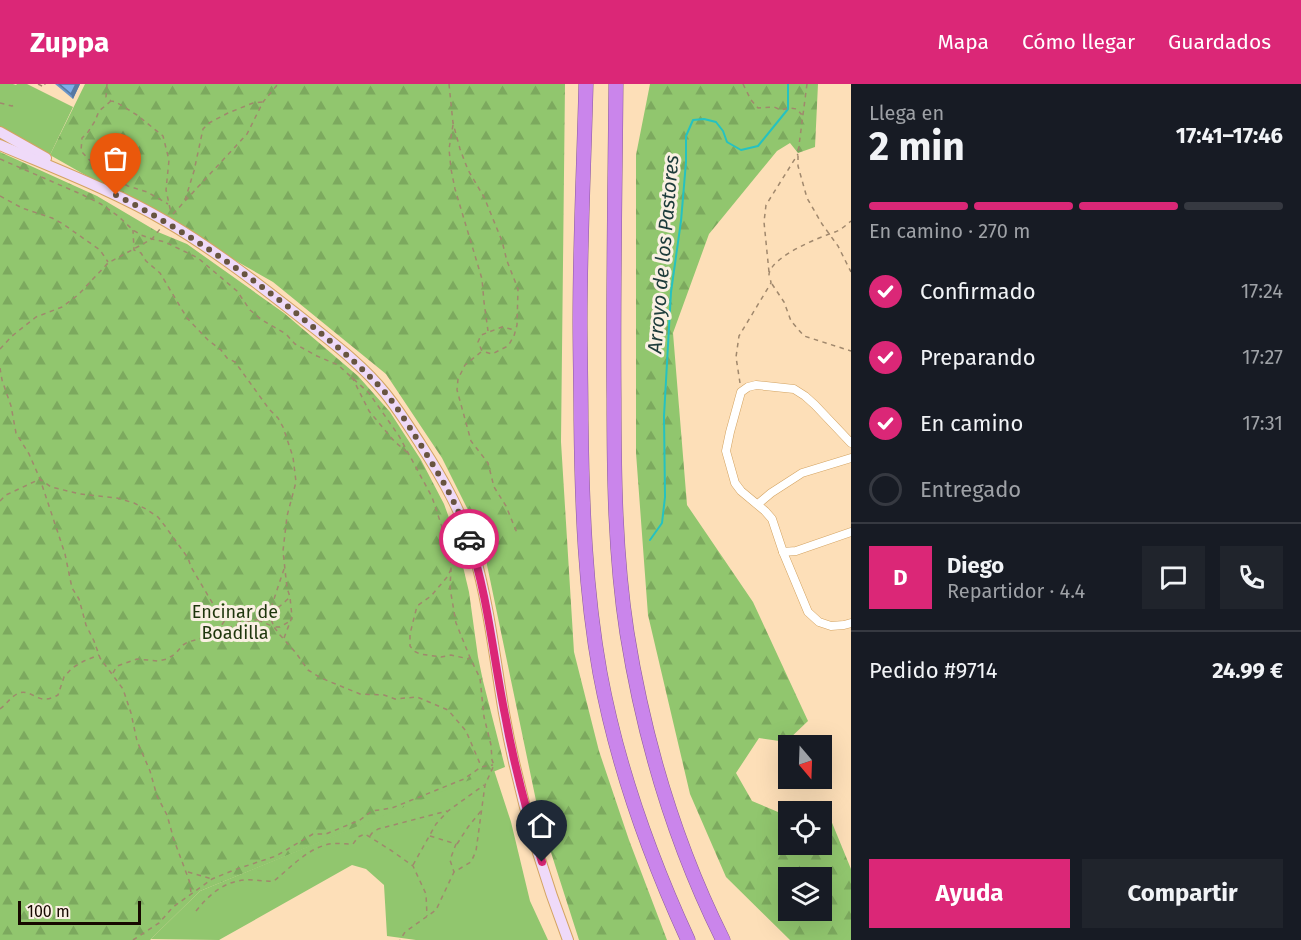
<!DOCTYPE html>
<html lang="es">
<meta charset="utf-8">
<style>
body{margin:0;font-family:"Fira Sans",sans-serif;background:#20242c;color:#f1f3f6;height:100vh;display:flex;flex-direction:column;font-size:22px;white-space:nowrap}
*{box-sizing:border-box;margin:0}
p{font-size:20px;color:#9ea1a6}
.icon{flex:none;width:33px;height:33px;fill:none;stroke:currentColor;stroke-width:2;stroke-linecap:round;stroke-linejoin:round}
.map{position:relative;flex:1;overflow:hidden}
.panel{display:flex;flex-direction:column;background:#171b24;width:450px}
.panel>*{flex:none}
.needle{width:39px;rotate:161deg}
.controls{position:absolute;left:778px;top:651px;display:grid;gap:12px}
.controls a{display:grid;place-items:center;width:54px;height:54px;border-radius:0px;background:#171b24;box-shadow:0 6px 24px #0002;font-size:30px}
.scale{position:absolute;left:18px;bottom:15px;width:123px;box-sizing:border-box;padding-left:6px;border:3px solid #170900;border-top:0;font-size:16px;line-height:21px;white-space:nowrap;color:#170900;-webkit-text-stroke:4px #faf0e3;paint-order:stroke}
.pin{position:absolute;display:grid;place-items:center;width:51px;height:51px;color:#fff;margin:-62px -26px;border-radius:50% 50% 50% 0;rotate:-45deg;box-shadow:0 0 6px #0007}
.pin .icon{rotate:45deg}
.courier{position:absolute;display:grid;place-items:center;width:60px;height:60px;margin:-30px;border:4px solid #db2777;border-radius:50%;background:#fff;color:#222;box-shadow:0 2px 8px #0007}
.headline em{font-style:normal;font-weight:700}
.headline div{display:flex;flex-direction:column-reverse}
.headline{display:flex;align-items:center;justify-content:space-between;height:102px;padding:0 18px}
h1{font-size:39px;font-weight:700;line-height:45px}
.bar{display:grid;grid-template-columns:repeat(4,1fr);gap:9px 6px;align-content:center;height:72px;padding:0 18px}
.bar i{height:8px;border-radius:4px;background:#363941}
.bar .selected{background:#db2777}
.bar p{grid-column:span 4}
.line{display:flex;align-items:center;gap:15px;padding:0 18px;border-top:2px solid #363941}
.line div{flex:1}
.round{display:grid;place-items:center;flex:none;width:63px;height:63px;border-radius:0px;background:#20242c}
ol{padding:0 18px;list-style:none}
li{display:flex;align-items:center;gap:18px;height:66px}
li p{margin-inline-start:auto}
li .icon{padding:6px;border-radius:50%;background:#db2777;color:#fff;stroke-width:4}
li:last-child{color:#9ea1a6}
li i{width:33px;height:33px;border:3px solid #363941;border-radius:50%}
.cta{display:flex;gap:12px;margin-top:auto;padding:12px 18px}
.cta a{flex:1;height:69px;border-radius:0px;background:#db2777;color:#fff;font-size:24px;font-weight:700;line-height:69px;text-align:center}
.cta a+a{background:#20242c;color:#f1f3f6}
header{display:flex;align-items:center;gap:36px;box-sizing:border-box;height:84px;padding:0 30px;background:#db2777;color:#fff}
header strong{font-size:28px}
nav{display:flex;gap:33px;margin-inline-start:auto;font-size:21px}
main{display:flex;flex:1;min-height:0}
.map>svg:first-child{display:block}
.forest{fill:url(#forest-firs);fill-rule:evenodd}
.park{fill:#91c66e}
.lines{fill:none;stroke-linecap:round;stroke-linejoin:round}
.stream{stroke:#25c2c1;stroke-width:2}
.street-casing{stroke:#d3a361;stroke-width:9}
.secondary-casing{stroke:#d3a361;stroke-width:12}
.highway-casing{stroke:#8b5a99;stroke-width:15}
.path{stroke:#a0886d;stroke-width:1.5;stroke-dasharray:4.5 4.5;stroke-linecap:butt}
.street{stroke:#fff;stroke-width:8}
.secondary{stroke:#efdaf9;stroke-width:10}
.highway{stroke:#ca85eb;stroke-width:14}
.wall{fill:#6c95c8}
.shaded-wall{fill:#5879a3}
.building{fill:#7dade9;stroke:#5879a3;stroke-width:1.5}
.done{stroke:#685440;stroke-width:6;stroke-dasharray:0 10.8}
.route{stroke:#db2777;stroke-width:8}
.labels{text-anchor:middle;stroke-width:6;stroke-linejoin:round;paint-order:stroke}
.park-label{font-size:18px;fill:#1e360c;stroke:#faf0e3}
.water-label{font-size:20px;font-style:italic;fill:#1d3c3b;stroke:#faf0e3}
</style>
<header>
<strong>Zuppa</strong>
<nav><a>Mapa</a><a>Cómo llegar</a><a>Guardados</a></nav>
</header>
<main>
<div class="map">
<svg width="851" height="856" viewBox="0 0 851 856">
<defs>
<pattern id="forest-firs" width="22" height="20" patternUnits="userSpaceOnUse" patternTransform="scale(1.5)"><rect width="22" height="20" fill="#91c66e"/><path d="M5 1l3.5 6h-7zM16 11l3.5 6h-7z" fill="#7ca95e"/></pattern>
</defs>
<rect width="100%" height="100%" fill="#fddfb8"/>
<g class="forest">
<polygon points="85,0 565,0 561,358 574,568 599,667 629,756 667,856 579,856 539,731 481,452 442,374 386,290 273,198 50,71"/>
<path d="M650,0H818L815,63L798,69L790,59L777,67L709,150L673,249L687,421L753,518L808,637L786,658L759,654L736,689L752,717L778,728L812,720L828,729L851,785V856H790L726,793L690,710L648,531L636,369V71ZM789,728H822V760H789ZM789,794H822V826H789Z"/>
<polygon points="0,68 97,112 158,148 187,160 284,229 358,292 390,328 421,376 444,420 456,453 469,508 478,573 483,597 505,683 200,807 150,856 0,856"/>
</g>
<g class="park">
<polygon points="0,0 13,0 16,1 17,0 27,0 73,23 50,71 0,44"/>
<polygon points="494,686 511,738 530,817 548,856 416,856 387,852 384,801 366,785 352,781 219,856 151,855 200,807"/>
</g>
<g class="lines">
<polyline class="stream" points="650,456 662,439 665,413 664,332 671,208 681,137 686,78 686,52 693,36 704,35 716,38 723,47 727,58 741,66 758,62 788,25 788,0"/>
<g class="street-casing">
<g id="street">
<polyline points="851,359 815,321 805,312 794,305 756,301 748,303 741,308 730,348 726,367 735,399 741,407 765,427 772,435 783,468 808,528 819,538 831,542 844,541 851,539"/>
<polyline points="758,420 771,409 802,389 851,374"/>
<polyline points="783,468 796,467 851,448"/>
</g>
</g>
<g class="secondary-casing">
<g id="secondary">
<polyline points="0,48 46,74"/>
<path d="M0,61C56,85 114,107 167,138C213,165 257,199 299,232C329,256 361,279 385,309C398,325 410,344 421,361C443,395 463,430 474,469C489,521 495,576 504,629C518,706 540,783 568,856"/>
</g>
</g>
<g class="highway-casing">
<g id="highway">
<path d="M586,0C584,79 580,157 580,236C580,269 581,303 581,336C582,421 585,506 600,589C617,681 649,771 688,856"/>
<path d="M616,0C615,105 613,209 614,314C614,392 615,471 627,549C644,655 675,760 723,856"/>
</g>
</g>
<g class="path">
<polyline points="38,0 44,3 45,0"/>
<polyline points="107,0 106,13 111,17 116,18 137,31 163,52 169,76 166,106 171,129"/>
<polyline points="449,0 453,39 460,65 468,86 484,113 502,157 507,177 518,205 517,241 514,252 508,262 492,270 482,267 478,258 481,251 502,243 515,246"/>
<polyline points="743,0 751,16 758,24 774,23 781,26 789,24 797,25 801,30 803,30"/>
<polyline points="807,0 798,69 798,82 807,114 822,140 838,162 851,188"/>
<polyline points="111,17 99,27 95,37 88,48 82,54 81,67 95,82 108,91 128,102 147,108 168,120"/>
<polyline points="0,19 12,22 16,20"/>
<polyline points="453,41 449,65 451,85 455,105 482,195 484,218 488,247"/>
<polyline points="0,75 83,111 101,120 118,132 133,146 141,151 152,155 165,158 198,174 237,207 250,226 262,236 286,250 295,260 317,272 338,281 369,309 399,352 432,413 450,467 451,485 450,504 456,539 471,576 480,594 484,633 491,661 492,676 494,681 485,701 476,767 471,778 454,788 436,826 405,848 400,856"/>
<polyline points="0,112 22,124 52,134 63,140 100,166 108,178"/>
<polyline points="185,116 194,87 203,45 209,39 228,29 253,19 262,18"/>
<polyline points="173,130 247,50 263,18 278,0"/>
<polyline points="769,188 764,138 766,121 798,70"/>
<polyline points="772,200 784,218 791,237 804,252 851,267"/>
<polyline points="0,265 12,252 36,233 62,223 78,211 108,179 152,155 160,145"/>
<polyline points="481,268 465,281 458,295 457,306 471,357 488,379 494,403 506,422 517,449"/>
<polyline points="0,284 2,296 11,322 16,349 29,370 40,395 65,470 72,504 79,515 86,541 94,557 100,574 123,605 131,629 137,657 150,687 157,712 167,731 174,756 190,799 191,810"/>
<polyline points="352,293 369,327 394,357 409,370"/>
<path d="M740,299L736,273L739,252L771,199C771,197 769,192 769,190C772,172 820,153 835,148C841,146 846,141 851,137"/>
<path d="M0,417L6,411L40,395L51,403L80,410L117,414L134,419L146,425L158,433L165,442L188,474L191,483L219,530C249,546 268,534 290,513L287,504L283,467L287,432L296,398L293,373L283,343L278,334L269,325L235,278L227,274L221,266L208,256L187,234L160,189L146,177L141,169L134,166L133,146"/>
<polyline points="284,485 269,530 274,543 280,543 290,537"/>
<polyline points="451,485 448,492 431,512 417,522 410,550 410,562 414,567 420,570 441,573 451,571 469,575"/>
<polyline points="258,536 274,543 280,551 296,569 308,586 321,594 360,610 384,611 395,615 417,613 448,626 466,647 481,682"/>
<polyline points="219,547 246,538"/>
<polyline points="284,554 292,533 290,513"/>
<polyline points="113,589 117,582 137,575 158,577 167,575 175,570 183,561 188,558 209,552 218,546 226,535"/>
<path d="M0,625C7,620 11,612 19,609C28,606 35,614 43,615C48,616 54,613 58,611L64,593L72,584L84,577L99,571"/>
<polyline points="370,752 372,749 378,745 447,727"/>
<polyline points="430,752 456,760 450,776 454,788"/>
<polyline points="457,760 468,743 481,727"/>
<polyline points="413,781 436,740 448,727 484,701"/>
<polyline points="188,788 212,795"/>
<path d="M196,827C209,811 223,798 244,796C254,795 264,798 274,797C291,783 307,765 329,760C337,759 345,760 353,760L358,753L365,750L392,767L413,782L426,810L427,832"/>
<polyline points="133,856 159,839 173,823 212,795 234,786 276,772 313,750 326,750 360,736 372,727 392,724 464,695 481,683 493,681"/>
</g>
<use href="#street" class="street"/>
<use href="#secondary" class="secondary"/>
<use href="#highway" class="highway"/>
</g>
<polygon class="wall" points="55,0 80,0 73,15"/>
<polygon class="shaded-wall" points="76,0 80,0 73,15 71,10"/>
<polygon class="building" points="59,0 76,0 71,10"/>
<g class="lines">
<path class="done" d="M116,111C179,143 236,182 291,225C323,251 355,276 383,306C397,322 408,341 419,358C438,389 458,420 469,455"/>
<path class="route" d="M469,455C488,512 493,572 505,631C514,681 527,730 542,778"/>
</g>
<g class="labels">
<g class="park-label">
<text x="235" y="534">Encinar de<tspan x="235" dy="21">Boadilla</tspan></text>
</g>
<g class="water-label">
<text transform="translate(663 170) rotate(-85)" y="7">Arroyo de los Pastores</text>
</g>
</g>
</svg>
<div class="controls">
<a><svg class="needle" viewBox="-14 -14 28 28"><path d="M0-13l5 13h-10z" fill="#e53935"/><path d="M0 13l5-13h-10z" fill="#9ea1a6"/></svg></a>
<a><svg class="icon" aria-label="locate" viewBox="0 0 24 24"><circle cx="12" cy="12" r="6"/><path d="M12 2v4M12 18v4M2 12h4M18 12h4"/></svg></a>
<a><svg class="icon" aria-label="layers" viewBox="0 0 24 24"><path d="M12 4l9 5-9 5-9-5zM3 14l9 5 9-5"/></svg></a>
</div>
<div class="scale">100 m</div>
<div class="pin" style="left:116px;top:111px;background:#ea580c"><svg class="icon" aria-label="bag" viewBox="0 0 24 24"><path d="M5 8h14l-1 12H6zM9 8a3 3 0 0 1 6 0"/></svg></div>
<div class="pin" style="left:542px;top:778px;background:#1f2937"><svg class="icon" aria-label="home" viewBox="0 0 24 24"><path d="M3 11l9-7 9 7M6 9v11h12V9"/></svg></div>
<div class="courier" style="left:469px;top:455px"><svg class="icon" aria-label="car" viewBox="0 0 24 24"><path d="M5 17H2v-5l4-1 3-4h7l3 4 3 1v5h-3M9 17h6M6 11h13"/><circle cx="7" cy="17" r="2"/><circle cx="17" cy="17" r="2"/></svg></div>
</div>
<section class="panel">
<div class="headline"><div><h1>2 min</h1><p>Llega en</p></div><em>17:41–17:46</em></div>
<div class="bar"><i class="selected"></i><i class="selected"></i><i class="selected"></i><i></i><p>En camino · 270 m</p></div>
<ol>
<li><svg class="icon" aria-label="check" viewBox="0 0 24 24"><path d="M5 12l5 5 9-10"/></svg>Confirmado<p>17:24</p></li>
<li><svg class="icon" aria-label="check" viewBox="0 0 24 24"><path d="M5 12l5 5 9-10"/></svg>Preparando<p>17:27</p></li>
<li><svg class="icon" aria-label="check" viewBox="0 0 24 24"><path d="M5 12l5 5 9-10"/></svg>En camino<p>17:31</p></li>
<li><i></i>Entregado</li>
</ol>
<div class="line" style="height:108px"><b class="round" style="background:#db2777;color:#fff">D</b><div><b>Diego</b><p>Repartidor · 4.4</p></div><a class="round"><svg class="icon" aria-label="chat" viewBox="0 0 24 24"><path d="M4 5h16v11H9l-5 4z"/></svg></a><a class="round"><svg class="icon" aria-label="phone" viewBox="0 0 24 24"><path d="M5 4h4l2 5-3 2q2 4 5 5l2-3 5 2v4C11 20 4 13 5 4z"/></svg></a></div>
<div class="line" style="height:78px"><div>Pedido #9714</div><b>24.99 €</b></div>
<div class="cta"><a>Ayuda</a><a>Compartir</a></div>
</section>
</main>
